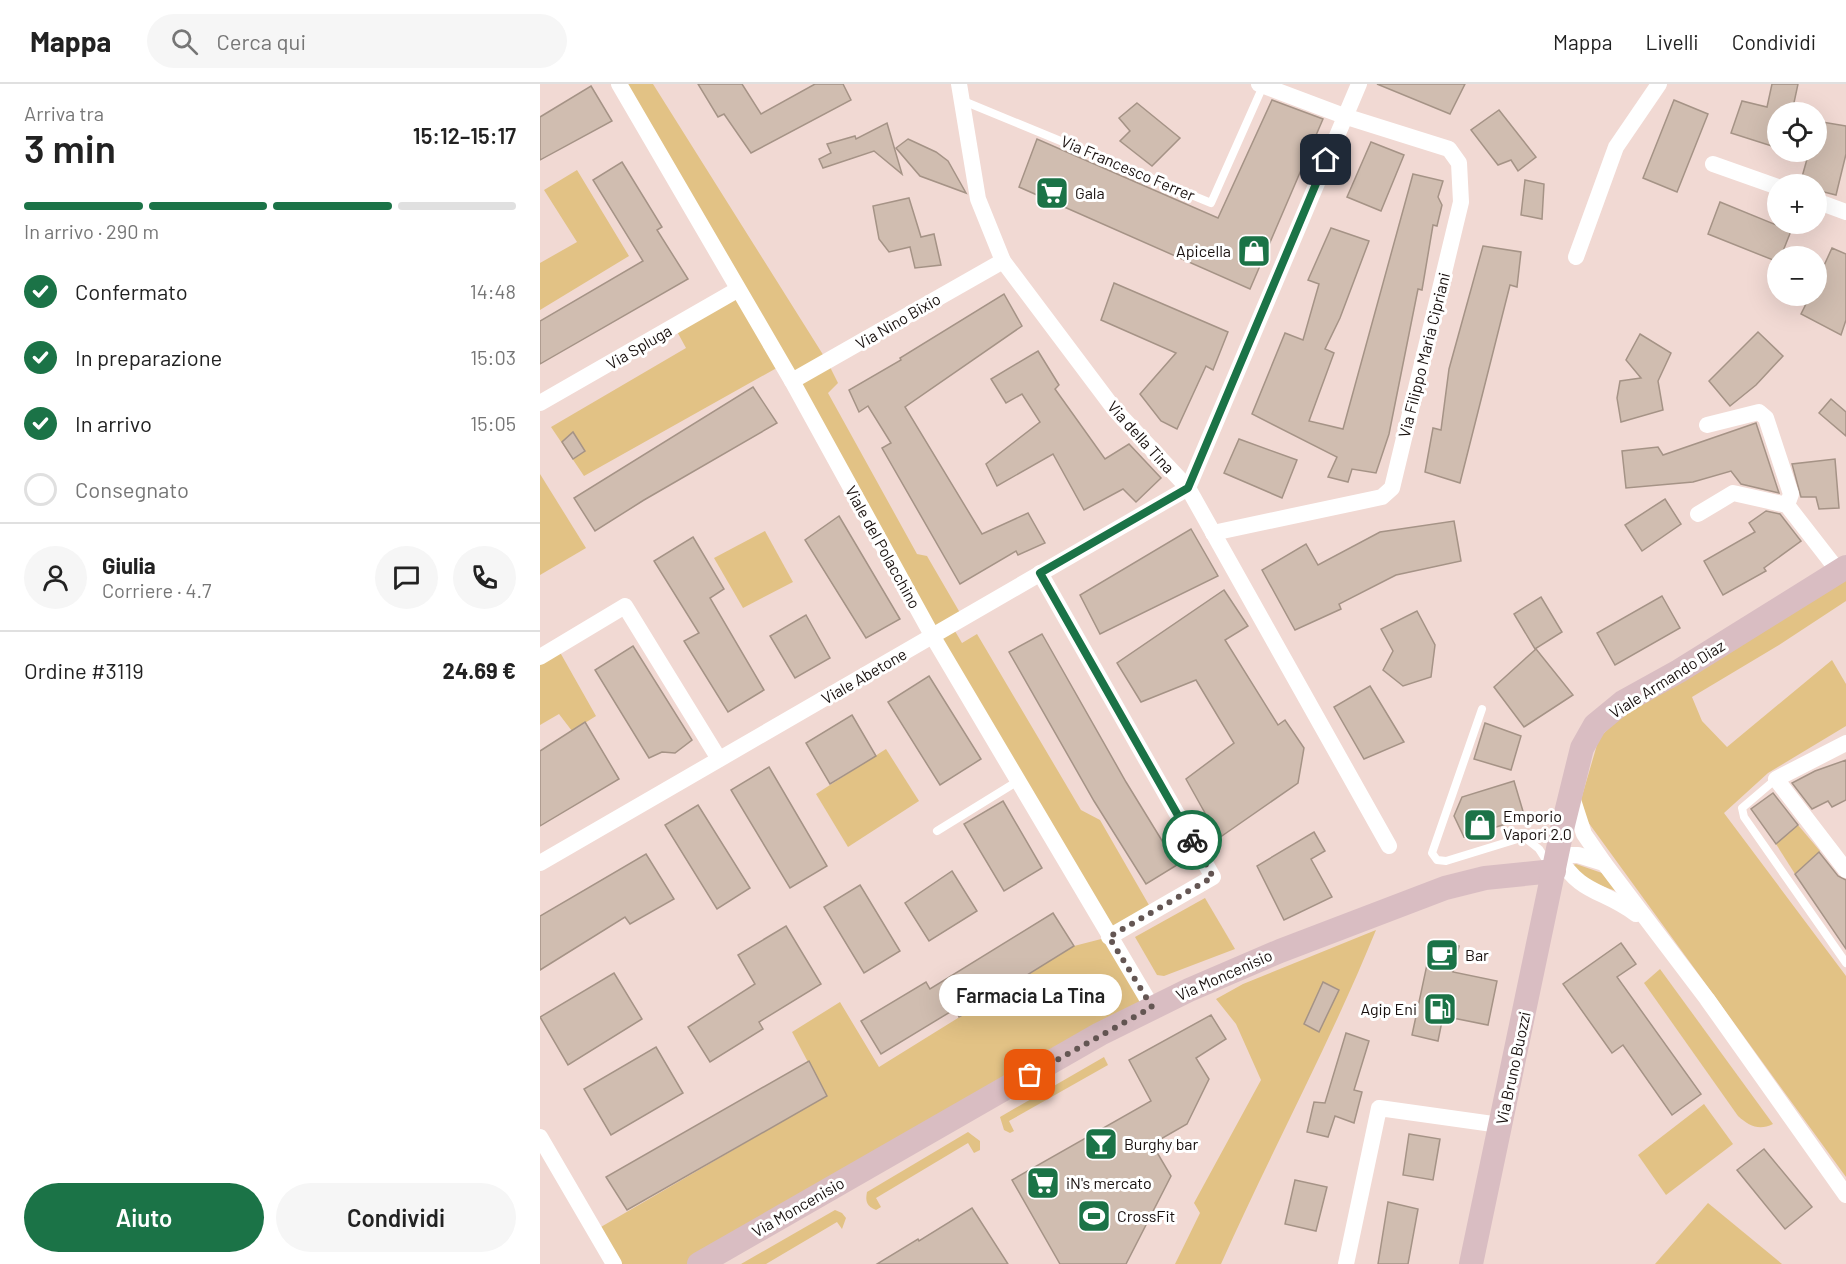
<!DOCTYPE html>
<html lang="it">
<meta charset="utf-8">
<style>
body{margin:0;font-family:Barlow,sans-serif;background:#f6f6f6;color:#222;height:100vh;display:flex;flex-direction:column;font-size:22px;white-space:nowrap}
*{box-sizing:border-box;margin:0}
p{font-size:20px;color:#767676}
.icon{flex:none;width:33px;height:33px;fill:none;stroke:currentColor;stroke-width:2;stroke-linecap:round;stroke-linejoin:round}
.map{position:relative;flex:1;overflow:hidden}
.side{display:flex;flex-direction:column;background:#fff;width:540px}
.side>*{flex:none}
.controls{position:absolute;left:1227px;top:18px;display:grid;gap:12px}
.controls a{display:grid;place-items:center;width:60px;height:60px;border-radius:50%;background:#fff;box-shadow:0 6px 24px #0002;font-size:30px}
.pin{position:absolute;display:grid;place-items:center;width:51px;height:51px;color:#fff;margin:-26px;border-radius:12px;box-shadow:0 3px 9px #0006}
.courier{position:absolute;display:grid;place-items:center;width:60px;height:60px;margin:-30px;border:4px solid #1b7347;border-radius:50%;background:#fff;color:#222;box-shadow:0 2px 8px #0007}
.bubble{position:absolute;height:42px;border-radius:21px;background:#fff;box-shadow:0 6px 24px #0002;font-size:20px;font-weight:600;line-height:42px;text-align:center}
.headline em{font-style:normal;font-weight:600}
.headline div{display:flex;flex-direction:column-reverse}
.headline{display:flex;align-items:center;justify-content:space-between;height:102px;padding:0 24px}
h1{font-size:39px;font-weight:600;line-height:45px}
.bar{display:grid;grid-template-columns:repeat(4,1fr);gap:9px 6px;align-content:center;height:72px;padding:0 24px}
.bar i{height:8px;border-radius:4px;background:#e0e0e0}
.bar .selected{background:#1b7347}
.bar p{grid-column:span 4}
.line{display:flex;align-items:center;gap:15px;padding:0 24px;border-top:2px solid #e0e0e0}
.line div{flex:1}
.round{display:grid;place-items:center;flex:none;width:63px;height:63px;border-radius:32px;background:#f6f6f6}
ol{padding:0 24px;list-style:none}
li{display:flex;align-items:center;gap:18px;height:66px}
li p{margin-inline-start:auto}
li .icon{padding:6px;border-radius:50%;background:#1b7347;color:#fff;stroke-width:4}
li:last-child{color:#767676}
li i{width:33px;height:33px;border:3px solid #e0e0e0;border-radius:50%}
.action{display:flex;gap:12px;margin-top:auto;padding:12px 24px}
.action a{flex:1;height:69px;border-radius:36px;background:#1b7347;color:#fff;font-size:24px;font-weight:600;line-height:69px;text-align:center}
.action a+a{background:#f6f6f6;color:#222}
header{display:flex;align-items:center;gap:36px;box-sizing:border-box;height:84px;padding:0 30px;background:#fff;border-bottom:2px solid #e0e0e0}
header strong{font-size:28px}
nav{display:flex;gap:33px;margin-inline-start:auto;font-size:21px}
.search{width:420px;height:54px;background:#f6f6f6;display:flex;align-items:center;gap:15px;box-sizing:border-box;padding:0 21px;border-radius:33px;color:#767676;font-size:22px}
main{display:flex;flex:1;min-height:0}
.map>svg:first-child{display:block}
.green{fill:#e2c285}
.building{fill:#d0bdb0;stroke:#a59386;stroke-width:1.5}
.lines{fill:none;stroke-linecap:round;stroke-linejoin:round}
.service{stroke:#fff;stroke-width:8}
.minor{stroke:#fff;stroke-width:16}
.secondary{stroke:#d9bdc2;stroke-width:24}
.done{stroke:#645653;stroke-width:6;stroke-dasharray:0 10.8}
.route{stroke:#1b7347;stroke-width:8}
.labels{text-anchor:middle;stroke-width:6;stroke-linejoin:round;paint-order:stroke}
.street-label{font-size:16px;fill:#18100e;stroke:#fff}
.poi-label{font-size:16px;fill:#18100e;stroke:#fff;text-anchor:start}
</style>
<header>
<strong>Mappa</strong>
<div class="search"><svg class="icon" aria-label="search" viewBox="0 0 24 24"><circle cx="10" cy="10" r="6"/><path d="M15 15l6 6"/></svg>Cerca qui</div>
<nav><a>Mappa</a><a>Livelli</a><a>Condividi</a></nav>
</header>
<main>
<section class="side">
<div class="headline"><div><h1>3 min</h1><p>Arriva tra</p></div><em>15:12–15:17</em></div>
<div class="bar"><i class="selected"></i><i class="selected"></i><i class="selected"></i><i></i><p>In arrivo · 290 m</p></div>
<ol>
<li><svg class="icon" aria-label="check" viewBox="0 0 24 24"><path d="M5 12l5 5 9-10"/></svg>Confermato<p>14:48</p></li>
<li><svg class="icon" aria-label="check" viewBox="0 0 24 24"><path d="M5 12l5 5 9-10"/></svg>In preparazione<p>15:03</p></li>
<li><svg class="icon" aria-label="check" viewBox="0 0 24 24"><path d="M5 12l5 5 9-10"/></svg>In arrivo<p>15:05</p></li>
<li><i></i>Consegnato</li>
</ol>
<div class="line" style="height:108px"><a class="round"><svg class="icon" aria-label="person" viewBox="0 0 24 24"><circle cx="12" cy="8" r="4"/><path d="M4 21q1-7 8-7t8 7"/></svg></a><div><b>Giulia</b><p>Corriere · 4.7</p></div><a class="round"><svg class="icon" aria-label="chat" viewBox="0 0 24 24"><path d="M4 5h16v11H9l-5 4z"/></svg></a><a class="round"><svg class="icon" aria-label="phone" viewBox="0 0 24 24"><path d="M5 4h4l2 5-3 2q2 4 5 5l2-3 5 2v4C11 20 4 13 5 4z"/></svg></a></div>
<div class="line" style="height:78px"><div>Ordine #3119</div><b>24.69 €</b></div>
<div class="action"><a>Aiuto</a><a>Condividi</a></div>
</section>
<div class="map">
<svg width="1306" height="1180" viewBox="0 0 1306 1180">
<rect width="100%" height="100%" fill="#f1d9d3"/>
<g class="green">
<polygon points="79,0 113,0 287,277 298,299 288,309 377,470 387,472 423,534 412,542 422,559 437,550 541,726 560,736 613,828 570,853 612,923 159,1180 74,1180 54,1147 286,1012 252,948 300,918 339,983 534,862 569,853 242,281 44,392 11,343 146,264 134,242 197,206"/>
<polygon points="37,86 89,172 0,226 0,179 37,158 4,106"/>
<polygon points="0,390 46,464 0,491"/>
<polygon points="225,447 253,498 203,524 174,474"/>
<polygon points="1306,493 1306,517 1239,561 1152,613 1162,637 1187,663 1292,576 1306,600 1306,642 1228,689 1184,729 1306,892 1306,1093 1048,738 1040,719 1059,654 1090,624"/>
<polygon points="17,563 56,632 32,647 19,630 0,641 0,573"/>
<polygon points="346,665 379,717 308,763 276,710"/>
<polygon points="1258,741 1280,767 1255,790 1236,760"/>
<path d="M1036,780L1062,789L1079,808C1063,802 1040,797 1033,781Z"/>
<polygon points="665,814 695,865 624,892 617,891 595,853"/>
<path d="M836,846C790,959 731,1068 681,1180H635L660,1129L654,1119L721,996L696,940L676,915L703,900Z"/>
<path d="M1120,885L1233,1040C1219,1047 1209,1042 1198,1032L1104,899Z"/>
<polygon points="564,973 568,981 469,1037 474,1047 470,1049 464,1046 460,1033"/>
<polygon points="1164,1020 1193,1060 1126,1111 1098,1071"/>
<path d="M428,1048L440,1057V1066L434,1069L428,1059L336,1114L341,1123L336,1126C327,1122 325,1118 327,1108Z"/>
<polygon points="1168,1119 1242,1180 1115,1180"/>
<polygon points="295,1126 302,1129 306,1134 302,1145 297,1138 226,1180 201,1180"/>
</g>
<g class="building">
<polygon points="158,0 202,0 221,30 275,0 303,0 311,16 211,69 184,30 178,33"/>
<polygon points="837,0 925,0 910,30"/>
<polygon points="1232,0 1258,0 1252,28 1238,28 1238,64 1191,49 1202,17 1227,23"/>
<polygon points="51,2 72,37 0,76 0,33"/>
<polygon points="732,16 783,35 710,205 479,103 497,55 678,134"/>
<polygon points="1134,16 1168,30 1137,108 1103,94"/>
<polygon points="597,19 640,54 612,82 580,57 590,47 579,34"/>
<polygon points="959,26 996,73 978,87 971,76 958,81 931,46"/>
<polygon points="1276,37 1306,42 1306,70 1296,111 1276,106 1276,100 1260,100 1269,68 1276,68"/>
<polygon points="347,39 362,90 334,67 283,84 279,75 291,69 287,60 315,52 316,55"/>
<polygon points="368,55 396,68 408,77 426,109 380,92 356,64"/>
<polygon points="831,58 864,71 841,127 807,113"/>
<polygon points="82,78 122,143 117,146 148,195 0,280 0,237 103,177 53,96"/>
<polygon points="873,90 903,97 898,113 902,121 897,142 893,141 882,206 878,205 849,350 836,389 812,385 808,398 788,393 797,373 712,330 745,249 763,256 779,200 768,196 791,144 829,157 800,234 785,265 794,269 769,337 803,345"/>
<polygon points="985,96 1004,100 1002,135 981,131"/>
<polygon points="369,114 381,153 394,150 401,181 375,184 370,163 349,168 339,155 333,122"/>
<polygon points="1180,118 1251,147 1241,172 1238,172 1238,178 1168,150"/>
<polygon points="943,162 981,168 977,203 970,201 920,399 885,388 893,344 901,346 909,285"/>
<polygon points="1292,164 1306,170 1306,236 1301,251 1261,230 1270,212 1276,212 1276,199"/>
<polygon points="574,199 688,248 673,286 666,282 637,345 621,337 600,310 636,269 561,236"/>
<polygon points="464,210 482,242 365,323 442,450 488,429 505,459 478,471 476,467 420,500 342,364 351,359 328,322 319,328 309,306 361,276 360,274"/>
<polygon points="1218,248 1243,272 1216,301 1190,322 1169,297"/>
<polygon points="1100,250 1131,269 1118,297 1123,326 1081,338 1077,314 1080,297 1101,294 1086,276"/>
<polygon points="498,267 519,301 515,305 565,375 589,360 621,394 596,418 583,405 544,426 513,370 457,402 446,380 500,338 482,310 466,319 451,295"/>
<polygon points="213,303 237,339 104,416 55,447 34,414"/>
<polygon points="1291,315 1306,328 1306,352 1279,329"/>
<polygon points="1216,339 1239,409 1201,400 1191,387 1153,398 1086,404 1082,367 1118,363 1123,371"/>
<polygon points="33,348 45,367 33,375 22,358"/>
<polygon points="699,355 757,376 742,414 684,389"/>
<polygon points="1295,375 1299,424 1279,425 1276,413 1261,413 1252,380"/>
<polygon points="1125,415 1141,440 1102,467 1085,441"/>
<polygon points="1226,427 1240,430 1261,457 1224,484 1226,487 1183,511 1164,477 1215,448 1209,439"/>
<polygon points="299,432 360,535 326,554 265,456"/>
<polygon points="914,437 921,477 856,491 799,520 801,525 755,546 722,486 766,460 778,481 840,448"/>
<polygon points="651,445 678,492 560,550 540,511"/>
<polygon points="153,453 184,505 170,514 224,606 188,628 144,557 159,549 114,477"/>
<polygon points="684,506 708,542 685,556 738,641 745,636 764,664 758,699 679,754 646,695 694,659 656,596 601,618 577,579"/>
<polygon points="1122,512 1140,544 1075,581 1057,549"/>
<polygon points="1001,513 1022,548 995,565 974,530"/>
<polygon points="877,527 895,561 891,593 863,602 843,586 853,567 841,545"/>
<polygon points="266,531 290,574 255,594 230,552"/>
<polygon points="502,550 586,698 637,781 606,800 554,717 469,568"/>
<polygon points="93,562 152,656 135,669 122,668 109,674 55,586"/>
<polygon points="996,565 1033,611 984,643 954,603"/>
<polygon points="389,592 441,675 400,701 348,618"/>
<polygon points="830,602 864,658 824,675 794,623"/>
<polygon points="312,631 336,672 290,700 266,659"/>
<polygon points="45,638 79,695 0,742 0,667"/>
<polygon points="945,639 981,652 971,686 934,675"/>
<polygon points="1306,676 1306,716 1292,723 1288,717 1272,725 1252,699 1275,687"/>
<polygon points="229,683 287,782 250,804 191,706"/>
<polygon points="974,697 985,734 924,753 914,732 922,713"/>
<polygon points="1233,709 1258,741 1236,760 1211,725"/>
<polygon points="463,717 502,784 464,807 424,740"/>
<polygon points="158,721 210,804 177,825 125,741"/>
<polygon points="774,748 785,767 771,775 792,813 744,836 717,782"/>
<polygon points="1279,768 1298,792 1306,796 1306,865 1255,790"/>
<polygon points="106,770 134,815 90,840 85,833 0,886 0,832"/>
<polygon points="412,787 437,827 389,857 365,819"/>
<polygon points="320,801 360,867 324,889 284,823"/>
<polygon points="513,829 534,862 419,933 415,925 341,970 321,937 386,898 390,905"/>
<polygon points="246,842 281,900 219,938 223,945 170,978 148,943 215,900 198,871"/>
<polygon points="892,857 919,862 913,888 957,897 948,941 903,932 898,957 872,951"/>
<polygon points="1081,859 1096,880 1077,893 1161,1010 1132,1031 1083,961 1072,969 1023,900"/>
<polygon points="74,889 102,935 28,981 0,933"/>
<polygon points="783,898 799,906 779,948 764,940"/>
<polygon points="671,931 686,955 656,974 669,995 647,1040 612,1060 631,1092 586,1180 520,1180 472,1096 611,1017 589,976"/>
<polygon points="806,949 829,957 814,1006 822,1008 814,1039 795,1032 788,1053 767,1048 774,1018 785,1019"/>
<polygon points="116,963 143,1009 71,1051 44,1005"/>
<polygon points="269,977 287,1012 87,1126 66,1093"/>
<polygon points="869,1050 900,1055 893,1096 863,1091"/>
<polygon points="1224,1065 1272,1123 1245,1145 1197,1086"/>
<polygon points="755,1096 787,1103 776,1147 745,1140"/>
<polygon points="848,1118 878,1125 868,1180 838,1180"/>
<polygon points="432,1124 468,1180 337,1180 378,1155 379,1157"/>
</g>
<g class="lines">
<g class="service">
<polyline points="421,16 671,119 723,2"/>
<polyline points="942,625 892,769 897,776 906,777 984,753 999,765 1010,782"/>
<polyline points="1236,695 1202,724 1204,733 1306,879"/>
<polyline points="397,747 478,697"/>
</g>
<g class="minor">
<polyline points="79,0 252,297 393,553 612,923"/>
<polyline points="419,0 438,115 463,177 575,326 648,404 849,762"/>
<polyline points="1173,80 1238,103"/>
<polyline points="1276,117 1306,128"/>
<polyline points="1036,173 1076,63 1119,0"/>
<polyline points="252,297 463,177"/>
<polyline points="0,319 197,206"/>
<polyline points="1167,341 1219,328 1226,334 1251,410 1247,421"/>
<polyline points="648,404 819,0"/>
<polyline points="1158,430 1193,409 1247,421 1299,488"/>
<polyline points="673,449 842,413 852,404 921,118 919,79 909,65 804,32 719,0"/>
<polyline points="500,489 673,793 569,853"/>
<polyline points="0,573 85,522 179,675"/>
<polyline points="1306,659 1236,695 1306,786"/>
<polyline points="1032,713 1044,750 1064,779 1167,915 1306,1111"/>
<path d="M1017,771C1042,812 1061,804 1096,830"/>
<polyline points="1017,771 1038,771 1064,779"/>
<polyline points="0,779 648,404"/>
<polyline points="0,1053 74,1180"/>
<polyline points="806,1180 839,1024 960,1041"/>
</g>
<g class="secondary">
<polyline points="159,1180 560,950 649,906 740,867 905,804 945,794 1014,787"/>
<polyline points="931,1180 1023,741 1042,664 1055,641 1083,618 1139,587 1306,483"/>
</g>
</g>
<g class="lines">
<polyline class="done" points="490,991 612,923 569,853 673,793 652,756"/>
<polyline class="route" points="652,756 500,489 648,404 786,76"/>
</g>
<defs>
<g id="supermarket-square" transform="scale(1.725)"><rect x="-9" y="-9" width="18" height="18" rx="4" fill="#1b7347" stroke="#fff"/><path d="M-6-5.5h2.5l.6 2H6L4.5 2H-2.5L-4.4-4H-6ZM-1.5 3.2a1.3 1.3 0 1 0 .1 0ZM3 3.2a1.3 1.3 0 1 0 .1 0Z" fill="#fff"/></g>
<g id="shop-square" transform="scale(1.725)"><rect x="-9" y="-9" width="18" height="18" rx="4" fill="#1b7347" stroke="#fff"/><path d="M-5-2.5h2.3a2.7 3.5 0 0 1 5.4 0H5L5.5 6h-11ZM-1.5-2.5h3a1.5 2.3 0 0 0-3 0Z" fill="#fff"/></g>
<g id="cafe-square" transform="scale(1.725)"><rect x="-9" y="-9" width="18" height="18" rx="4" fill="#1b7347" stroke="#fff"/><path d="M-5.5-4.5H6V0H3Q3 3.5 0 3.5H-2.5Q-5.5 3.5-5.5 0ZM3-3.2v2h1.7v-2ZM-6 4.5H4V6H-6Z" fill="#fff"/></g>
<g id="fuel-square" transform="scale(1.725)"><rect x="-9" y="-9" width="18" height="18" rx="4" fill="#1b7347" stroke="#fff"/><path d="M-5.5-6h7V0h2V4h1.3V-2.5L3-4.5l.8-.8L6-3V5H2.5V1h-1V6h-7ZM-4.2-4.7v3.2H.2V-4.7Z" fill="#fff"/></g>
<g id="bar-square" transform="scale(1.725)"><rect x="-9" y="-9" width="18" height="18" rx="4" fill="#1b7347" stroke="#fff"/><path d="M-6-5H6L.8 .8V4.5H3.5V6h-7V4.5H-.8V.8Z" fill="#fff"/></g>
<g id="stadium-square" transform="scale(1.725)"><rect x="-9" y="-9" width="18" height="18" rx="4" fill="#1b7347" stroke="#fff"/><path d="M0-5a6.5 5 0 1 0 0 10a6.5 5 0 1 0 0-10ZM-3.5-1.8h7v3.6h-7Z" fill="#fff"/></g>
</defs>
<g fill-rule="evenodd">
<use href="#supermarket-square" x="512" y="109"/>
<use href="#shop-square" x="714" y="167"/>
<use href="#shop-square" x="940" y="741"/>
<use href="#cafe-square" x="902" y="871"/>
<use href="#fuel-square" x="900" y="925"/>
<use href="#bar-square" x="561" y="1060"/>
<use href="#supermarket-square" x="503" y="1099"/>
<use href="#stadium-square" x="554" y="1132"/>
</g>
<g class="labels">
<g class="street-label">
<text transform="translate(588 84) rotate(23)" y="6">Via Francesco Ferrer</text>
<text transform="translate(358 237) rotate(-30)" y="6">Via Nino Bixio</text>
<text transform="translate(99 263) rotate(-30)" y="6">Via Spluga</text>
<text transform="translate(884 271) rotate(-76)" y="6">Via Filippo Maria Cipriani</text>
<text transform="translate(601 353) rotate(48)" y="6">Via della Tina</text>
<text transform="translate(343 463) rotate(61)" y="6">Viale del Polacchino</text>
<text transform="translate(324 592) rotate(-30)" y="6">Viale Abetone</text>
<text transform="translate(1127 595) rotate(-32)" y="6">Viale Armando Diaz</text>
<text transform="translate(684 891) rotate(-24)" y="6">Via Moncenisio</text>
<text transform="translate(973 984) rotate(-78)" y="6">Via Bruno Buozzi</text>
<text transform="translate(258 1123) rotate(-30)" y="6">Via Moncenisio</text>
</g>
<g class="poi-label">
<text x="535" y="115">Gala</text>
<text x="691" y="173" text-anchor="end">Apicella</text>
<text x="963" y="738">Emporio<tspan x="963" dy="18">Vapori 2.0</tspan></text>
<text x="925" y="877">Bar</text>
<text x="877" y="931" text-anchor="end">Agip Eni</text>
<text x="584" y="1066">Burghy bar</text>
<text x="526" y="1105">iN's mercato</text>
<text x="577" y="1138">CrossFit</text>
</g>
</g>
</svg>
<div class="controls">
<a><svg class="icon" aria-label="locate" viewBox="0 0 24 24"><circle cx="12" cy="12" r="6"/><path d="M12 2v4M12 18v4M2 12h4M18 12h4"/></svg></a>
<a>+</a>
<a>−</a>
</div>
<div class="pin" style="left:490px;top:991px;background:#ea580c"><svg class="icon" aria-label="bag" viewBox="0 0 24 24"><path d="M5 8h14l-1 12H6zM9 8a3 3 0 0 1 6 0"/></svg></div>
<div class="pin" style="left:786px;top:76px;background:#1f2937"><svg class="icon" aria-label="home" viewBox="0 0 24 24"><path d="M3 11l9-7 9 7M6 9v11h12V9"/></svg></div>
<div class="courier" style="left:652px;top:756px"><svg class="icon" aria-label="bike" viewBox="0 0 24 24"><circle cx="6" cy="16" r="4"/><circle cx="18" cy="16" r="4"/><path d="M6 16l4-8h5l3 8M10 8l3 8H6M13 5h3"/></svg></div>
<div class="bubble" style="left:399px;top:890px;width:183px">Farmacia La Tina</div>
</div>
</main>
